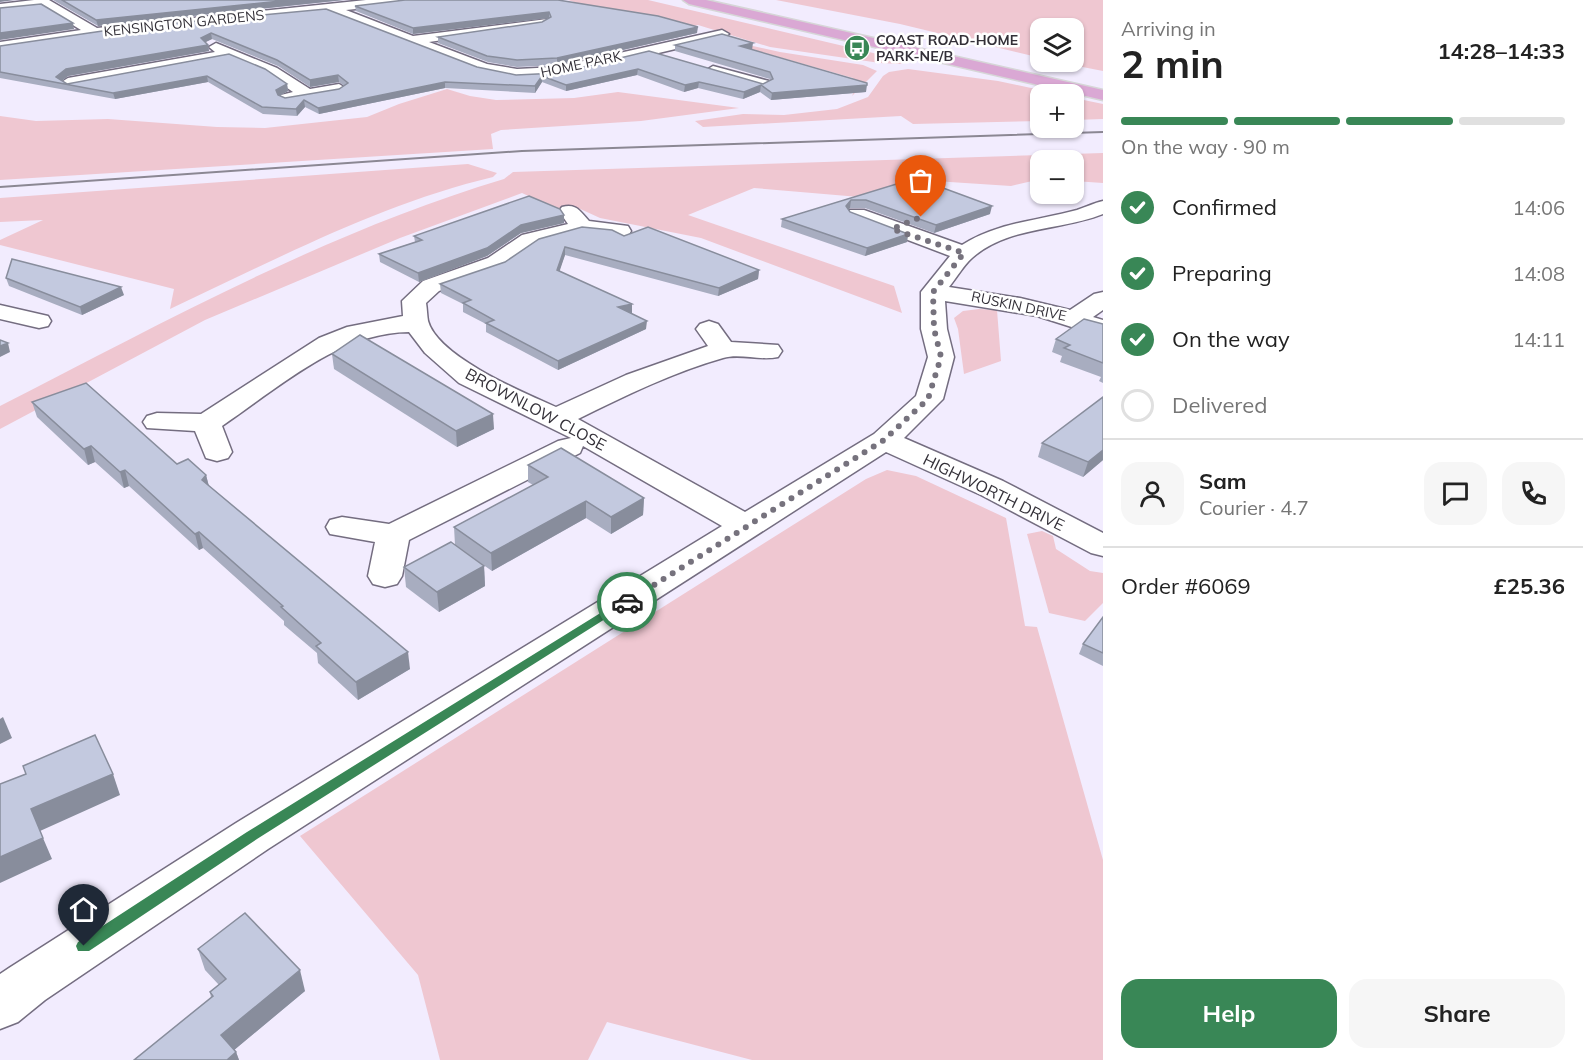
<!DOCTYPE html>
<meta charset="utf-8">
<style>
body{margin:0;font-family:Mulish,sans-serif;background:#f6f6f6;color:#222;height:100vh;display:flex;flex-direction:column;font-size:22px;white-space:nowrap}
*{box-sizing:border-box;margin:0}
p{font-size:20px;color:#767676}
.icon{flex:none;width:33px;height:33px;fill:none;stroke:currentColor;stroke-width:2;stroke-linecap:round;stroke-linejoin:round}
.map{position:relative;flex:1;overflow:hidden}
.sheet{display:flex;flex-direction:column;background:#fff;width:480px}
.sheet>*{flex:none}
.controls{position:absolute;left:1030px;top:18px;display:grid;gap:12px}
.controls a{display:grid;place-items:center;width:54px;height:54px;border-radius:12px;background:#fff;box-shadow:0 2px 4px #0004;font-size:30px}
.pin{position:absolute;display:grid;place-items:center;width:51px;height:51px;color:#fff;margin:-62px -26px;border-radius:50% 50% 50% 0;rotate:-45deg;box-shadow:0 0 6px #0007}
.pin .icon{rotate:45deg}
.courier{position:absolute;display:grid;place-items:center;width:60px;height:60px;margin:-30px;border:4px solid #398756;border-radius:50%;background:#fff;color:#222;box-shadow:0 2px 8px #0007}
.overview em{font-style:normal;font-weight:700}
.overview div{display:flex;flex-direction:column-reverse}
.overview{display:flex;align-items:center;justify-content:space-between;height:102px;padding:0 18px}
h1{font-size:39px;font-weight:700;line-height:45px}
.bar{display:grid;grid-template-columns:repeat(4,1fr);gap:9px 6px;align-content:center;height:72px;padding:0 18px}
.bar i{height:8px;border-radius:4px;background:#e0e0e0}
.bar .selected{background:#398756}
.bar p{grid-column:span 4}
.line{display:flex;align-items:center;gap:15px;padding:0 18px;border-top:2px solid #e0e0e0}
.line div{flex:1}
.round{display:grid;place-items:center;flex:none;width:63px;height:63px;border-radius:18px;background:#f6f6f6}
ol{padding:0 18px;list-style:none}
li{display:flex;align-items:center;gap:18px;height:66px}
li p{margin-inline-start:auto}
li .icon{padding:6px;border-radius:50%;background:#398756;color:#fff;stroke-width:4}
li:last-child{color:#767676}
li i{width:33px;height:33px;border:3px solid #e0e0e0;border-radius:50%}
.action{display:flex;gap:12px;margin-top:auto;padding:12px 18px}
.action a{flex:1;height:69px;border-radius:18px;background:#398756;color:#fff;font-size:24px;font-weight:700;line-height:69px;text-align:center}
.action a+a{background:#f6f6f6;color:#222}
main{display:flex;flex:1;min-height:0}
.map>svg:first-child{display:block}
.green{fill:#efc7d1}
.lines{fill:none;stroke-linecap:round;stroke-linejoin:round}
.minor-casing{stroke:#746d80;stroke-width:3}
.trunk-casing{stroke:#d6d6d7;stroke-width:3}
.minor{fill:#fff;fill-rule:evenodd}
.trunk{fill:#daa8d4;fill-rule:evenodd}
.rail{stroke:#8b8793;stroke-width:2}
.wall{fill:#a8adc0;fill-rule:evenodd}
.shaded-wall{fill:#888d9c}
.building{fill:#c3c9df;stroke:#888d9c;stroke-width:1.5;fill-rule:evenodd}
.route{fill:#398756}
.done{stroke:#76727d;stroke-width:6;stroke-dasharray:0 10.8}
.labels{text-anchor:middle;stroke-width:5;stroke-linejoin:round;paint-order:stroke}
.far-street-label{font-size:14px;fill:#333038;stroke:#fff}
.far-poi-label{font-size:14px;font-weight:bold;fill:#333038;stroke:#fff;text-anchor:start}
.street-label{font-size:16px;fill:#333038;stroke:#fff}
</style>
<main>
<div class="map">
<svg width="1103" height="1060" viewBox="0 0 1103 1060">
<rect width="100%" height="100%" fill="#f2ecfe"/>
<g class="green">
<polygon points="568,0 648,0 907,61 900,64 880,63 770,47 698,25 690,27 604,12"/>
<polygon points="776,0 1103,0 1103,71 1057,62 1074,62 1074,28 1041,28 1041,58 900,24"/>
<polygon points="735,42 780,52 863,65 877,71 852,96 857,85 853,78 729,43"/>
<polygon points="908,69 998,81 1059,94 1041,94 1041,121 913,124 901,116 703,127 695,121 743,114 784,115 837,109 868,97 883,76 889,72"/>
<polygon points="447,89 470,96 496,100 574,98 618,92 739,108 641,121 501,130 491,134 493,149 0,180 0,116 36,121 108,119 217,127 265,128 367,117 399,104"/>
<polygon points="1074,98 1103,104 1103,119 1074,120"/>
<path d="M1103,153V183L1074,181V160H1041V179L1011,186L919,180L871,198L754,188L688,215L894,286L902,313L701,238L600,218L576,207L556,209L522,193L400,238L205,320L0,429V406C164,322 327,232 504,179L513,172Z"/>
<path d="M468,164L497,173L493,177C380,204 275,260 170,309L174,289L0,245V240L43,220L0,222V198Z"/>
<polygon points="979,309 997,310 1001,361 964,374 958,329 954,318 963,311"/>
<polygon points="887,470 916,476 1006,518 1025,626 1037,627 1103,860 1103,1060 752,1060 607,1022 588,1060 440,1060 418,975 300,836 866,479"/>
<polygon points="1042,531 1053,536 1056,549 1090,571 1103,573 1103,603 1085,621 1049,613 1027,534"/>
</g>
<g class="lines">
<g class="minor-casing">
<g id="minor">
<polygon points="34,0 49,0 97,28 366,0 410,0 404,4 346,10 413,36 547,19 549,22 542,26 429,42 487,64 517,69 557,67 722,30 729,34 722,38 557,77 517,79 478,71 327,12 124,32 0,50 0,42 81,30 43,7 0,12 0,4"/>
<polygon points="216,43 277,68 310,89 339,84 347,89 339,94 287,103 281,101 279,98 281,95 293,92 267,74 230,58 68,88 60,83 68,78 215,52 209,47"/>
<polygon points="713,66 769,81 771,84 763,89 708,74 705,71"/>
<path d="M1103,201V214C1061,231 1007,226 972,258C964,265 957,277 949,287L1020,298L1070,310L1094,294L1103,292V310L1093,317L1103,320V337L1037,316L945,301L947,329L954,357L943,399L904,438L1003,481L1103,533V556L1091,553L981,495L886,452L268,849L45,1000L18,1022L0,1029V974L9,968L236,823L722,526L583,446L580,453L409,540L402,576L397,584L385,587L373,584L368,576L375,542L330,534L326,527L330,520L342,517L389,524L558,441L571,438L459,383L425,353L409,332C340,332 278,388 222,426L232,452L228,458L217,461L206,458L195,431L147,428L143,422L147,416L157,413L201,414L319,338L347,327L403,316L402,301L423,281L488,258L522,235L568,224L559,211L562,207C576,203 580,211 589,221L628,226L631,231L628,236L620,237L582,233L538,245L504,268L439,291L426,303C427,309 427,315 428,321C438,357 524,393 556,407L626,375L708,346L696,329L700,324L709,321L718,324L731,342L778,345L782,351L778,357C760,361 740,353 723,358C673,372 625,396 578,419L745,512L874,434L916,396L928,357L921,329V292L950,256L850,218L847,214L850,210H864L962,245C998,222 1037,221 1077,210C1086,207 1094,203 1103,201Z"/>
<polygon points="0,305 48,316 51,321 48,326 39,328 0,319"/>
</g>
</g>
<g class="trunk-casing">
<polygon id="trunk" points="683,0 706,0 1103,90 1103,100 689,4"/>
</g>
<use href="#minor" class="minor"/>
<use href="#trunk" class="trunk"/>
<polyline class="rail" points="0,187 522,151 1103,132"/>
</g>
<g class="wall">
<polygon points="53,0 344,0 98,26"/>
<polygon points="558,0 697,33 557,65 517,67 488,62 438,43 438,37 542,22 549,18 413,34 356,11 355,6 404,1"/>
<path d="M326,9L477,67L516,75L558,73L649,51L763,84L770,81V79L675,51V45L752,50L866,92L771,100L760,92L743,99L698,88L684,92L637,75L566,91L542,82L535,93L445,88L319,114L305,107L297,116L263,114L208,82L115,99L0,78V46ZM212,39L278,66L310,87L339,82L344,86L339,89L285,98L279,96L288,91L287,84L229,54L67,84L62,81L68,76L209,51L208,45L205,42Z"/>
<polygon points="916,178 990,214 934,233 865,208 850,208 848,210 850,212 908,234 907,242 865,256 781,227 782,219"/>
<polygon points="564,215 564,223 521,233 487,256 419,282 380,262 379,254 415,242 414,236"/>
<polygon points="624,236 759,270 758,279 718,296 565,255 559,271 632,304 632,313 631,313 646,329 558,370 486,332 486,324 463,312 463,304 441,293 440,284 505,262 539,239"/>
<polygon points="6,278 124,295 82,315 9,286"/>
<polygon points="1103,324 1103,383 1099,381 1101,377 1060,362 1062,356 1052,352 1056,339"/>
<polygon points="332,354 494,429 457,447 334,369"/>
<polygon points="32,402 177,464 206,475 209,486 410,669 358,700 318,663 317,653 284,625 284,621 203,548 199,550 129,486 124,488 95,462 88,465 37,417"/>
<polygon points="1042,443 1103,460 1083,477 1038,457"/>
<polygon points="528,465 644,498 643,515 611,534 586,518 492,571 455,545 454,527 533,485 528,482"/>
<polygon points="484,566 485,586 439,612 406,587 404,567"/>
<polygon points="1103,617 1103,666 1079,654 1083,644"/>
<polygon points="198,949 305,991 234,1050 236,1052 239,1060 134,1060 211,998 210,992 219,985 205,970"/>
</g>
<g class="shaded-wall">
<polygon points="0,0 15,0 0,2"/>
<polygon points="290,0 344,0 98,26 96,20"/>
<polygon points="549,12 549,18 413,34 413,28"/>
<polygon points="73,23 74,29 0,40 0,33"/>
<polygon points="698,27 697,33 557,65 557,58"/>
<polygon points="211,33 212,39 202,44 201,38"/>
<polygon points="753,43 752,50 740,46"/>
<polygon points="208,45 209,51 68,76 59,83 56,77 66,69"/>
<polygon points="638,69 637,75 566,91 566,85"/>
<polygon points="338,75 339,82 310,87 310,80"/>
<polygon points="207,76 208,82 115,99 113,93"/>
<polygon points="542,76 542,82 535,93 535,86"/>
<polygon points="445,82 445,88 319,114 318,108"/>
<polygon points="699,82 698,88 684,92 685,85"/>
<polygon points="287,84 288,91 277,97 276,90"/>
<polygon points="761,85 760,92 743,99 744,92"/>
<polygon points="867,85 866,92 771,100 772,93"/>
<polygon points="304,100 305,107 297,116 296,109"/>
<polygon points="851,200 850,208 845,214 846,206"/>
<polygon points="992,206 990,214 934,233 936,225"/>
<polygon points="564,215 564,223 521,233 487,256 419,282 418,273 521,225"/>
<polygon points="908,234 907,242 865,256 867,248"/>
<polygon points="565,247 565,255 557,279 557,270"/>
<polygon points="759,270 758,279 718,296 719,288"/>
<polygon points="121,287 124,295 82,315 80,307"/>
<polygon points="632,304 632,313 618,316 618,307"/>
<polygon points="647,321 646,329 558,370 558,361"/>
<polygon points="8,343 10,352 0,357 0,346"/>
<polygon points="493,414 494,429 457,447 456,431"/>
<polygon points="91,446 95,462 88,465 84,449"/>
<polygon points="1103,450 1103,460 1083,477 1088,462"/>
<polygon points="125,470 129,486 124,488 120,472"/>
<polygon points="206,475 210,491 202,480"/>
<polygon points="644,498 643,515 611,534 611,517"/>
<polygon points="586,501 586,518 492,571 491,553"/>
<polygon points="199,532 203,548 199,550 195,534"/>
<polygon points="484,566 485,586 439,612 437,592"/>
<polygon points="408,652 410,669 358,700 356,682"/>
<polygon points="3,717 12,738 0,744 0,719"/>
<polygon points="113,774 120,795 40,831 52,859 0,883 0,857 31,809"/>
<polygon points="300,970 305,991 227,1056 221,1035"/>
<polygon points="236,1052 239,1060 227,1060"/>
</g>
<g class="building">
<polygon points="62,0 290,0 96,20"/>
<polygon points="405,0 558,0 658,16 698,27 557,58 517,60 487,56 438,37 542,22 551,17 549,12 413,28 355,6"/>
<polygon points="41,4 73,23 0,33 0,8"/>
<path d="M326,9L477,67L516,75L558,73L649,51L763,84L773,79L770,72L675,45L722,34L753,43L740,46L867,83V85L772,93L761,85L744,92L699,82L685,85L638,69L566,85L542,76L535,86L445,82L318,108L304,100L296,109L262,107L207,76L113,93L0,72V46L123,28ZM211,33L277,60L310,80L338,75L348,83L339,89L285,98L278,95L276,90L287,84L265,69L229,54L67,84L56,77L66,69L208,45L201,38Z"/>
<polygon points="916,178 992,206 936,225 866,200 851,200 846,206 850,212 908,234 867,248 782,219"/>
<polygon points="529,196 560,209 564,215 521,225 487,248 418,273 379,254 422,240 414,236"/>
<polygon points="582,227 612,230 624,236 648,227 759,270 719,288 565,247 557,270 632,304 618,307 647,321 558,361 486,323 494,320 463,303 471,300 440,284 505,262 539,239"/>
<polygon points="12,259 121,287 80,307 6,278"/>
<polygon points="1084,319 1103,324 1103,363 1064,348 1070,345 1056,339"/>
<polygon points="360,335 493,414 456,431 332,354"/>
<polygon points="0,340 8,343 0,346"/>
<polygon points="86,383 177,464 188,459 206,475 202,480 408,652 356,682 316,646 321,643 281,607 283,606 199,532 195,534 125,470 120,472 91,446 84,449 32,402"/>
<polygon points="1103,397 1103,450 1088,462 1042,443"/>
<polygon points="561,448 644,498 611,517 586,501 491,553 454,527 548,477 528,465"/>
<polygon points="451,542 484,566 437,592 404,567"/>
<polygon points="1103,617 1103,653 1083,644"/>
<polygon points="95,735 113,774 31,809 43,838 0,857 0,784 26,774 23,766"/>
<polygon points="245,913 300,970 221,1035 236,1052 227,1060 134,1060 213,996 210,992 226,979 198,949"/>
</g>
<polygon class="route" points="623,599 632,602 257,839 89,951 78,951 76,946 78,942 247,832"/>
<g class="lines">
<polyline class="done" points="627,602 884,440 928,399 941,357 934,329 933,292 964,253 892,229 921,217"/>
</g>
<defs>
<g id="bus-disc" transform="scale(1.35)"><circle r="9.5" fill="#398756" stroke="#fff"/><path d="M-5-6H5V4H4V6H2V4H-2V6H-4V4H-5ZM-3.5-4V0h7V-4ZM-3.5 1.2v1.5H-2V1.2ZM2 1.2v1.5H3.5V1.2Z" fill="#fff"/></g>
</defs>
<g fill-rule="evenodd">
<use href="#bus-disc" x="857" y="48"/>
</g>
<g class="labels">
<g class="far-street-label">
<text transform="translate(184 23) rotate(-6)" y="5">KENSINGTON GARDENS</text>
<text transform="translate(581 64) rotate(-12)" y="5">HOME PARK</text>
<text transform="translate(1019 306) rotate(12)" y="5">RUSKIN DRIVE</text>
</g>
<g class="far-poi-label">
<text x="876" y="45">COAST ROAD-HOME<tspan x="876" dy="16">PARK-NE/B</tspan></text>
</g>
<g class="street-label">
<text transform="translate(536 409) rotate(28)" y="6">BROWNLOW CLOSE</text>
<text transform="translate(994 492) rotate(26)" y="6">HIGHWORTH DRIVE</text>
</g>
</g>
</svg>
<div class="controls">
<a><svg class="icon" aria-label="layers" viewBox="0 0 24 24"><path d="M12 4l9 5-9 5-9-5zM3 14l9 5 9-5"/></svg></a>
<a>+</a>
<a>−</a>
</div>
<div class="pin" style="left:921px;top:217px;background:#ea580c"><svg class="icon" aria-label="bag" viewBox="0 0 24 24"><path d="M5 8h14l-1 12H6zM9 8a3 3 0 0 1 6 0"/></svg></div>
<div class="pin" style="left:84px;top:946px;background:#1f2937"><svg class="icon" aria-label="home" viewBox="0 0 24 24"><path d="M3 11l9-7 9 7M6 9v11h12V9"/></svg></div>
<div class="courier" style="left:627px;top:602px"><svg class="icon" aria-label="car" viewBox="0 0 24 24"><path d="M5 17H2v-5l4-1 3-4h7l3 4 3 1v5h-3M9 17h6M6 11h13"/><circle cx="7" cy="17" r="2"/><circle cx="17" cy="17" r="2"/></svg></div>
</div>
<section class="sheet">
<div class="overview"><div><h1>2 min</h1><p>Arriving in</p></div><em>14:28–14:33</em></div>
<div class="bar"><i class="selected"></i><i class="selected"></i><i class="selected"></i><i></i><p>On the way · 90 m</p></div>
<ol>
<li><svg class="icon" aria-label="check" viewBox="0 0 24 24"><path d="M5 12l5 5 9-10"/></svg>Confirmed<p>14:06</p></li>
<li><svg class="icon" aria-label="check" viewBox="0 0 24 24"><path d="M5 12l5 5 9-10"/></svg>Preparing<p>14:08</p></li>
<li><svg class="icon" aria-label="check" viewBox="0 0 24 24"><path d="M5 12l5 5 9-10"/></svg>On the way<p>14:11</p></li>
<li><i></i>Delivered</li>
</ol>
<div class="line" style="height:108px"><a class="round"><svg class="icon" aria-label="person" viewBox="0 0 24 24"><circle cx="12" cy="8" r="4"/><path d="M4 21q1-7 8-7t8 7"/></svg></a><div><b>Sam</b><p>Courier · 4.7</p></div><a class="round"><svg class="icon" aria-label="chat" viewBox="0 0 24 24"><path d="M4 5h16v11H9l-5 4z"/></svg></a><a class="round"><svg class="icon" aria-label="phone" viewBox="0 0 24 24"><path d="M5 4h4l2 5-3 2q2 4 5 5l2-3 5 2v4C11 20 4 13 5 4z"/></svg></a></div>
<div class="line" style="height:78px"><div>Order #6069</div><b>£25.36</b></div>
<div class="action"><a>Help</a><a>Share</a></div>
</section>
</main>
